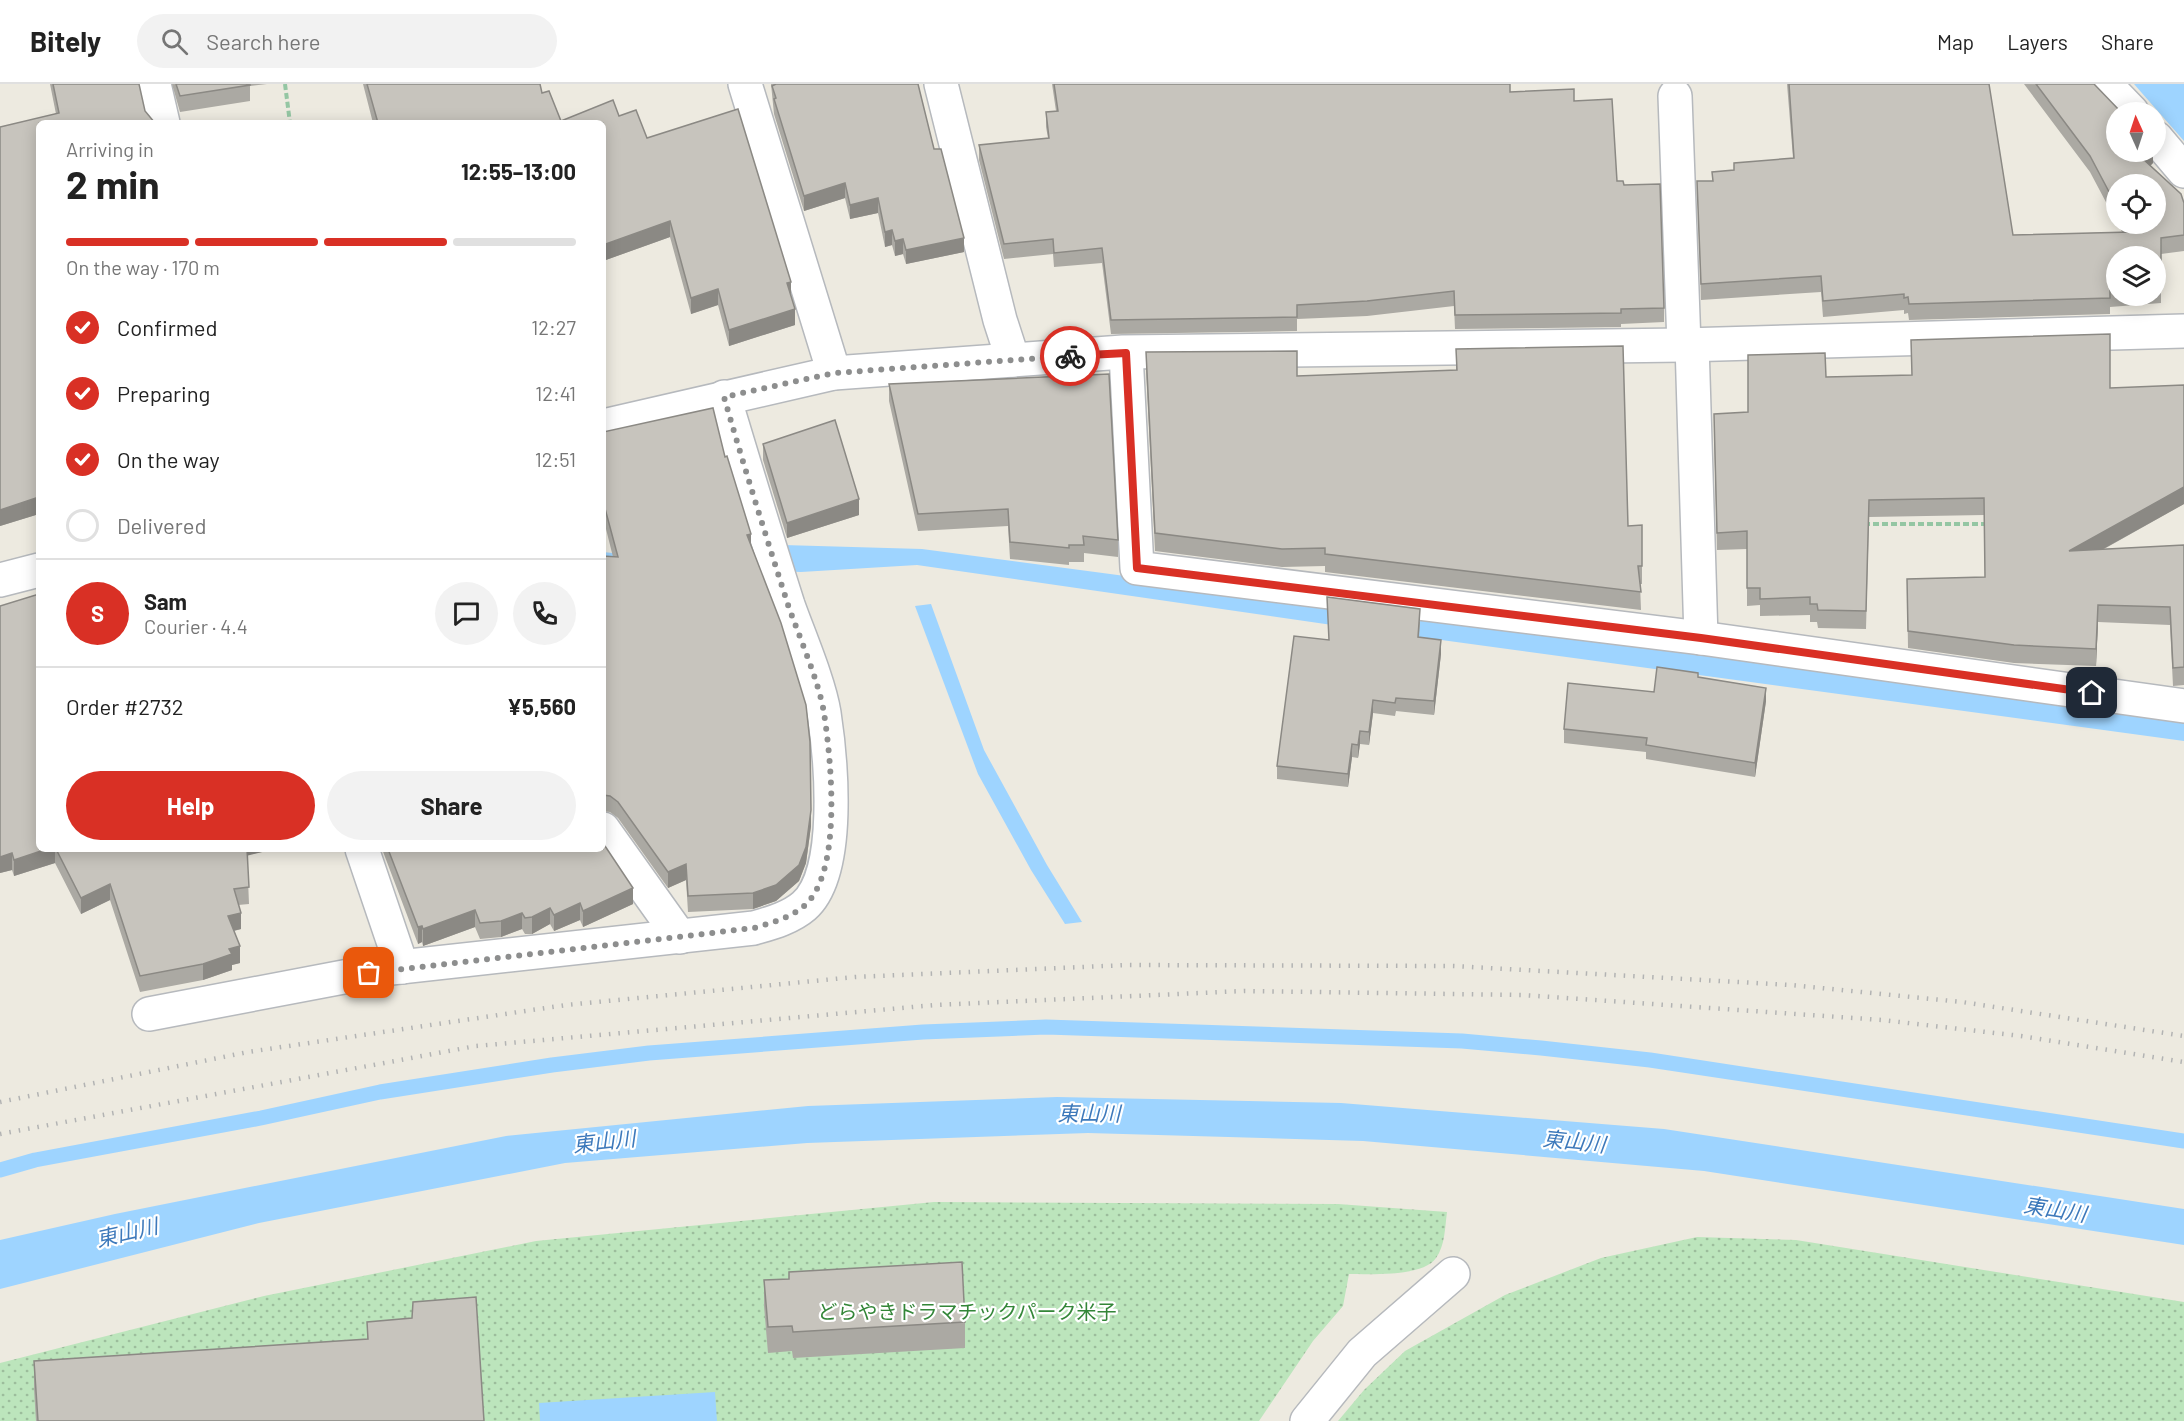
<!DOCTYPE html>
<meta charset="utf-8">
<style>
body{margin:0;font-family:Barlow,"Noto Sans JP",sans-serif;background:#f2f2f2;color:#222;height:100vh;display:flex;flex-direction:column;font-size:22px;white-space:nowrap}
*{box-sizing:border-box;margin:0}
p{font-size:20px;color:#767676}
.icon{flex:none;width:33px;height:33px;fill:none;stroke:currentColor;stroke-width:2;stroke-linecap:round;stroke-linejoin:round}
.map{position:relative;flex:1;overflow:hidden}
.details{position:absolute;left:36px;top:36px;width:570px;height:732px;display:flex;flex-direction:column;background:#fff;border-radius:9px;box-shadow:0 3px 15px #0003}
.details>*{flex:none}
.needle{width:39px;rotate:357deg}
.tools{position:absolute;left:2106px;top:18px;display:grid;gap:12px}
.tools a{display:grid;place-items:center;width:60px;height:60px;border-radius:50%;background:#fff;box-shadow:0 3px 15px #0003;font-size:30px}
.pin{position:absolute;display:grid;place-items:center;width:51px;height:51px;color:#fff;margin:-26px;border-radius:12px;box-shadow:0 3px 9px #0006}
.courier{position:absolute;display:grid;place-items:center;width:60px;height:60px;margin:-30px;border:4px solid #d93025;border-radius:50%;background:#fff;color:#222;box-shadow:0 2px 8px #0007}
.head em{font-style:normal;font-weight:700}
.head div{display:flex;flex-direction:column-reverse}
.head{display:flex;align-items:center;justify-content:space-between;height:102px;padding:0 30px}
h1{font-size:39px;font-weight:700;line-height:45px}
.bar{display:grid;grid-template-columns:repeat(4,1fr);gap:9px 6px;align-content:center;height:72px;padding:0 30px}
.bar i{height:8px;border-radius:4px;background:#e0e0e0}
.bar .selected{background:#d93025}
.bar p{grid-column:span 4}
.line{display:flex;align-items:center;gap:15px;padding:0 30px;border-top:2px solid #e0e0e0}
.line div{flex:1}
.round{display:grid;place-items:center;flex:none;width:63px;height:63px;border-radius:32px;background:#f2f2f2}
ol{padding:0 30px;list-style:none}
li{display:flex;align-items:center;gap:18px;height:66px}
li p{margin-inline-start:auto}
li .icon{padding:6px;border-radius:50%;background:#d93025;color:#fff;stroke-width:4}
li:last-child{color:#767676}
li i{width:33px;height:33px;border:3px solid #e0e0e0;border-radius:50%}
.action{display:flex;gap:12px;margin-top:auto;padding:12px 30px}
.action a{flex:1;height:69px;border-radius:36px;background:#d93025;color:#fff;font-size:24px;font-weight:700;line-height:69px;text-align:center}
.action a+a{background:#f2f2f2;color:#222}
header{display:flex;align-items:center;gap:36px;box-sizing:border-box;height:84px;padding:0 30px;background:#fff;border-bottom:2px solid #e0e0e0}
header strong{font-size:28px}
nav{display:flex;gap:33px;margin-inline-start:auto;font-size:21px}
.search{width:420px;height:54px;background:#f2f2f2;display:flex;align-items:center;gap:15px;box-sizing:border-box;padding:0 21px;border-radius:33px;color:#767676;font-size:22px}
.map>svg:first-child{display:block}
.park{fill:url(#park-dots)}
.water{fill:#9ed4ff}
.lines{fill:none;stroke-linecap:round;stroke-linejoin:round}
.stream{stroke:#9ed4ff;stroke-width:15}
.minor-casing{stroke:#b6b9bd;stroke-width:36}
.path{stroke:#94c6a3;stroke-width:4;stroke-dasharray:6 3;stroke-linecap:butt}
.minor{stroke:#fff;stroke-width:33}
.rail{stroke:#b2b3b3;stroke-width:4.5;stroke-dasharray:1.5 8;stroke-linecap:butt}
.wall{fill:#aba9a3;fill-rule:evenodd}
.shaded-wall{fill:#8b8984}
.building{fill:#c7c4bd;stroke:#8b8984;stroke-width:1.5}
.done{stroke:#8d8e8e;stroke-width:6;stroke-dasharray:0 10.8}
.route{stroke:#d93025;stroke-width:8}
.labels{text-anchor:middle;stroke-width:4.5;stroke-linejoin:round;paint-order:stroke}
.park-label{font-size:20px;fill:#338638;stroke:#fff}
.water-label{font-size:21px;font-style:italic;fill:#3d79bb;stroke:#fff}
</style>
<header>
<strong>Bitely</strong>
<div class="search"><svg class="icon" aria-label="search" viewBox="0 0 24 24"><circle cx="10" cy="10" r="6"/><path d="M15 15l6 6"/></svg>Search here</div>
<nav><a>Map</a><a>Layers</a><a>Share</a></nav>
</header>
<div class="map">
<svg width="2184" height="1337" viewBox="0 0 2184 1337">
<defs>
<pattern id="park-dots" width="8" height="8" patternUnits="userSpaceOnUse" patternTransform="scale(1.5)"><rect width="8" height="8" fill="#bce5bc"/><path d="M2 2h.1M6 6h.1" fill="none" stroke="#9cbd9c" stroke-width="1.8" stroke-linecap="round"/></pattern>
</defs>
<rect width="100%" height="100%" fill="#edeae0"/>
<g class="park">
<path d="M934,1118L1338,1120L1447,1128C1445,1143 1445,1162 1436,1174C1423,1193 1370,1190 1349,1190L1343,1222L1313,1257L1259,1337H0V1279L264,1212L536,1157Z"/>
<polygon points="1697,1153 1796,1156 2184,1218 2184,1337 1338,1337 1364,1306 1405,1267 1505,1211 1601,1174"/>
</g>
<g class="water">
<polygon points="2134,0 2184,0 2184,57"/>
<polygon points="783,461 922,465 2184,633 2184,657 1346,543 917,481 801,488 603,481 603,468 706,479 754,474"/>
<polygon points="931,520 984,666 1047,781 1082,838 1065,840 1031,786 978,690 915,522"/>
<polygon points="1057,1013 1341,1019 1664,1045 2184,1125 2184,1161 1704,1087 1363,1057 1088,1049 807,1059 565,1079 259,1139 0,1205 0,1156 115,1130 506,1052 808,1022"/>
<polygon points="715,1308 717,1337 540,1337 539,1319"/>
</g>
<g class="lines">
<polyline class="stream" points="0,1086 35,1076 261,1034 380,1008 552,981 649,969 923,948 1046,943 1462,957 1541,964 1650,976 2184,1057"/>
<g class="minor-casing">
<g id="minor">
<polyline points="154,0 163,39"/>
<polyline points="745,0 834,289"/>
<polyline points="941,0 1000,236 1013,276"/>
<polyline points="2105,0 2132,28"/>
<polyline points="1675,12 1684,261"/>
<polyline points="2156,54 2184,87"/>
<polyline points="1692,260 1701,554"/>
<polyline points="1126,269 1137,484 1701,554 2184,622"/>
<polyline points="603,342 834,289 1123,268 1684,261 2184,247"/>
<polyline points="0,496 39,486"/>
<polyline points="603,745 680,853"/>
<polyline points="362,765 402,883"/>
<path d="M149,930L391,884L754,844C771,839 790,834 804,822C842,789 831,675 824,629C819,598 799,552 788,521C766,452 745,383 724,313"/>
<polyline points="1307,1337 1362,1269 1453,1190"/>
</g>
</g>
<g class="path">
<polyline points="285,0 290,39"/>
<polyline points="1864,440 1988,440"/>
</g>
<use href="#minor" class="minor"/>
<g class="rail">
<polyline points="0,1018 248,968 566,921 855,893 1127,881 1453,882 1791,901 1962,918 2184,952"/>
<polyline points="0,1050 476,962 935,921 1244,907 1523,911 1882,936 2021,952 2184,978"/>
</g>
</g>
<g class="wall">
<polygon points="50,0 139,0 39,430 0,442 0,43 56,30"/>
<polygon points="172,0 267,0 250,2 250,17 180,28"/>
<polygon points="363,0 540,0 542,9 561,37 619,32 647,54 791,213 795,241 729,262 718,221 691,230 670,153 603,177 603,39 373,39"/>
<polygon points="771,0 918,0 934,65 964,168 906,180 903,170 895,172 892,161 885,163 878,129 850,135 845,114 804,127 774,30"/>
<polygon points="1052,0 1510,0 1510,8 1574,17 1617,97 1624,101 1664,224 1664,238 1621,240 1621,243 1455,245 1454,222 1367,232 1297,235 1297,247 1111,250 1102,179 1054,183 1053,170 1004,175 979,76 979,61 1048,54 1046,43 1046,28 1056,27"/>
<path d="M1787,0H1989L2013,151L2122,148L2118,140H2156L2116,100V137L2090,88L2024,0H2094L2153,68V79L2150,82L2184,119V167L2161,170V219L2110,223V230L1909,236L1908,229L1904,230V226L1823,233L1821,208L1701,216L1697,97H1712L1734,86L1793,74ZM2116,172H2156V212H2116Z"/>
<polygon points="1911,256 2110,304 2184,301 2184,420 2104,465 2184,461 2184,601 2173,602 2170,541 2098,538 2096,582 2014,579 1908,564 1907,495 1985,493 1984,431 1869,433 1866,545 1818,544 1817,538 1810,538 1810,531 1760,532 1760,521 1747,522 1747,465 1717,466 1714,348 1748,328 1826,293 1912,291"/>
<polygon points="1456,265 1628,442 1642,441 1642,500 1640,500 1641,526 1325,488 1325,482 1282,483 1155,467 1146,286 1146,268 1297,292 1456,286"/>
<polygon points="889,300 1118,456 1118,473 1084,469 1084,478 1069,478 1069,481 1010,475 1008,442 918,447 889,317"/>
<polygon points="603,348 725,373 751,461 811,742 806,779 799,797 776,817 753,825 688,828 686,796 668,804 618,734 610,728 603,727 603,472 613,473 603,433"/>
<polygon points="763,360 859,431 787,454 763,376"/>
<polygon points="1327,513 1420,538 1419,554 1441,570 1434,631 1396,627 1395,632 1373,629 1369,661 1360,660 1358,674 1352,673 1348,703 1277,695 1277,682 1329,556"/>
<polygon points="0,522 39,765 275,765 247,771 249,820 238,821 241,845 234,847 240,879 232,881 232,886 203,896 140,908 110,816 81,830 55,779 14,792 12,786 0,789"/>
<polygon points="1698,593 1766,617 1755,693 1646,675 1646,668 1564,659 1564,645 1654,608"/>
<polygon points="382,765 603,765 633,820 583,843 580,836 554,847 550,840 532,850 525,850 522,845 501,853 480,855 475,843 423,862 422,858 418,860"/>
<polygon points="764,1196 965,1238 965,1264 793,1274 792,1267 768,1269 764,1222"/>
<polygon points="367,1238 484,1337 36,1337 34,1305 34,1277 367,1255"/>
</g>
<g class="shaded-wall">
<polygon points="2149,68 2153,68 2153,79 2142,90 2142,74"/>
<polygon points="845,99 845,114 804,127 804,112"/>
<polygon points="878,114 878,129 850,135 850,121"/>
<polygon points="670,137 670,153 603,177 603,161"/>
<polygon points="892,146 892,161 885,163 885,148"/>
<polygon points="964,154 964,168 906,180 906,166"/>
<polygon points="903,155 903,170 895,172 895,157"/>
<polygon points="791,198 791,214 787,199"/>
<polygon points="718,205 718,221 691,230 691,214"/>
<polygon points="795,225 795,241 729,262 729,246"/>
<polygon points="2184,403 2184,420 2069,484 2069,467"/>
<polygon points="39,413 39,430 0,442 0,426"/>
<polygon points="859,415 859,431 787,454 787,439"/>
<polygon points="751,450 751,466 747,451"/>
<polygon points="2098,521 2098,538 2096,582 2096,565"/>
<polygon points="1441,556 1441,570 1434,631 1434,617"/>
<polygon points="1766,604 1766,617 1755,693 1755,679"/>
<polygon points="1373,616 1373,629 1369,661 1369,648"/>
<polygon points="1360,647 1360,660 1358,674 1358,661"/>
<polygon points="1352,660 1352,673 1348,703 1348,690"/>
<polygon points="811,726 811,742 806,779 799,797 776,817 753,825 753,809"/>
<polygon points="47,765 55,765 55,779 14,792 14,776"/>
<polygon points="246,765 275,765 246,772"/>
<polygon points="12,769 12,786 0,789 0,773"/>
<polygon points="686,780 686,796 668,804 668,788"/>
<polygon points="110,800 110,816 81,830 81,814"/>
<polygon points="633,804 633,820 583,843 583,827"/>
<polygon points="580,819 580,836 554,847 554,831"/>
<polygon points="550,824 550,840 532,850 532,833"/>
<polygon points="475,826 475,843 423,862 423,845"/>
<polygon points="241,829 241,845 228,848 228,832"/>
<polygon points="522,829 522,845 501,853 501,837"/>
<polygon points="422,842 422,858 418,860 418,843"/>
<polygon points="240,862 240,879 232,881 232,886 203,896 203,880 229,865"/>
</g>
<g class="building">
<polygon points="53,0 139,0 145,27 155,39 39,39 39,413 0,426 0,43 59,29"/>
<polygon points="176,0 250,0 250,1 180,12"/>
<polygon points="367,0 540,0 542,9 549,7 561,37 613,16 619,32 636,26 647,54 738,25 791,198 787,199 795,225 729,246 718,205 691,214 670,137 603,161 603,39 378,39"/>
<polygon points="776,0 918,0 934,65 941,65 964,154 906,166 903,155 895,157 892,146 885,148 878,114 850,121 845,99 804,112 774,15 776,14 772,2"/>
<polygon points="1054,0 1510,0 1510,8 1574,5 1574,17 1612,15 1617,97 1623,97 1624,101 1660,100 1664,224 1621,225 1621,229 1455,231 1454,207 1367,217 1297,221 1297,233 1111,236 1102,164 1054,169 1053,155 1004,160 979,61 1049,54 1046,28 1058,27"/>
<polygon points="1789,0 1989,0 2013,151 2131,148 2127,140 2156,140 2156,100 2116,100 2116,121 2090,72 2036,0 2094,0 2121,28 2116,28 2116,68 2149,68 2142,74 2181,110 2184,119 2184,151 2161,154 2161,202 2156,203 2156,172 2116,172 2116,206 2110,206 2110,214 1909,220 1908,213 1904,214 1904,210 1823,217 1821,192 1701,200 1697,97 1713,97 1712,88 1734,86 1734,79 1794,74"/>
<polygon points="2110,250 2110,304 2184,301 2184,403 2069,467 2184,461 2184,583 2173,584 2170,523 2098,521 2096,565 2014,561 1908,547 1907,495 1985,493 1984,414 1869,416 1866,527 1818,526 1817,520 1810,520 1810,513 1760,515 1760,504 1747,504 1747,447 1717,449 1714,330 1748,328 1748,271 1825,269 1826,293 1912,291 1911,256"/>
<polygon points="1623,262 1628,442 1642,441 1642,482 1638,482 1641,508 1325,470 1325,464 1282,465 1155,449 1146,268 1297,267 1297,292 1457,286 1456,265"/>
<polygon points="1109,290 1118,456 1083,452 1084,461 1069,461 1069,464 1010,458 1008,425 918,430 889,300"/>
<polygon points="713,324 725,373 727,372 751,450 747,451 781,539 806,621 810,658 811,726 806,763 799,781 776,801 753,809 688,812 686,780 668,788 618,718 610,712 603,711 603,472 618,473 603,417 603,348"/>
<polygon points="835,336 859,415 787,439 763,360"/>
<polygon points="39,510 39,765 47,765 14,776 12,769 0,773 0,522"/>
<polygon points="1327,513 1420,525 1418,553 1441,556 1434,617 1396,614 1395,619 1373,616 1369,648 1360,647 1358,661 1352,660 1348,690 1277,682 1294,552 1329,556"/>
<polygon points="1657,583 1698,589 1698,593 1766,604 1755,679 1646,661 1647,654 1564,645 1568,599 1654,608"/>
<polygon points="603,759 633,804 583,827 580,819 554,831 550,824 532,833 525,834 522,829 501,837 480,839 475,826 423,845 422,842 418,843 388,765 603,765"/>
<polygon points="56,765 247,765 249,803 234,805 241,829 228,832 240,862 229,865 232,870 203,880 140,892 110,800 81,814"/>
<polygon points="962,1178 965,1238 793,1248 792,1242 768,1243 764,1196 789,1195 789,1188"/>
<polygon points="476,1213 484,1337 38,1337 34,1277 368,1255 367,1238 412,1234 413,1218"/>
</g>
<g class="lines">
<path class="done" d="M369,889L754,844C771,839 790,834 804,822C843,789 831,675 824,629C819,598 799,552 788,521C766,452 744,383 724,313L834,289L1070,272"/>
<polyline class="route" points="1070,272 1126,269 1137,484 1701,554 2092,609"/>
</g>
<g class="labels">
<g class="park-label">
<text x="967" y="1235">どらやきドラマチックパーク米子</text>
</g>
<g class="water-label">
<text x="1089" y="1037">東山川</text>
<text transform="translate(604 1058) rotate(-6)" y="7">東山川</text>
<text transform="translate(1574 1058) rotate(6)" y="7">東山川</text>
<text transform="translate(2055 1126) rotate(9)" y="7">東山川</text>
<text transform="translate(127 1149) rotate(-13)" y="7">東山川</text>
</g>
</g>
</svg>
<div class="tools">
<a><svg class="needle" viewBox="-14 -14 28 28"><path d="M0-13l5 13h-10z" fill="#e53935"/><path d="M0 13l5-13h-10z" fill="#767676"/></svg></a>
<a><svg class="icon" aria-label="locate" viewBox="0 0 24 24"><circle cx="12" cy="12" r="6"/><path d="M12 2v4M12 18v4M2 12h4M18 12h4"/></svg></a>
<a><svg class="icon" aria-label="layers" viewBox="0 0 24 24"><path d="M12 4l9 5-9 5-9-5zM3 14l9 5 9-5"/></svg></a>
</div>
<div class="pin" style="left:369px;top:889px;background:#ea580c"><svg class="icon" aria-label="bag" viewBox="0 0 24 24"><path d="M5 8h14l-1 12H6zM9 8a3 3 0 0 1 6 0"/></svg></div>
<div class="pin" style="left:2092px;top:609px;background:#1f2937"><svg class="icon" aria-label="home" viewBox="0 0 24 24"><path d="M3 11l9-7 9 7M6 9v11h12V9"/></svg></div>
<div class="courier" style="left:1070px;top:272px"><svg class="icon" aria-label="bike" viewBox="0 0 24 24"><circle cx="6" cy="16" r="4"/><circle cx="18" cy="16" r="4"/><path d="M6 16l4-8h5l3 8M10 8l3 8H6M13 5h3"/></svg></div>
<section class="details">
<div class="head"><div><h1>2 min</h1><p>Arriving in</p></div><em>12:55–13:00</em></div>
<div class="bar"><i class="selected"></i><i class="selected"></i><i class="selected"></i><i></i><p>On the way · 170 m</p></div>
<ol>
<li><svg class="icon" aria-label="check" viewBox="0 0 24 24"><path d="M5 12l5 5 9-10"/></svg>Confirmed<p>12:27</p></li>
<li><svg class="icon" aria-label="check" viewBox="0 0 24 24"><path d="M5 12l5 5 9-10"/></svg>Preparing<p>12:41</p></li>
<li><svg class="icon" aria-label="check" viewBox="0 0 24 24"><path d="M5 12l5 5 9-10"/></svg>On the way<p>12:51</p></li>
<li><i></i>Delivered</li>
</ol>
<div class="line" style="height:108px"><b class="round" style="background:#d93025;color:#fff">S</b><div><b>Sam</b><p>Courier · 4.4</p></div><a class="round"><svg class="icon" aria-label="chat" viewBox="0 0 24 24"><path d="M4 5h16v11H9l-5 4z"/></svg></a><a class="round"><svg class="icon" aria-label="phone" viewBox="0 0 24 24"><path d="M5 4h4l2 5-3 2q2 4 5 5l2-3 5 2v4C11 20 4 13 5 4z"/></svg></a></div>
<div class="line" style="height:78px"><div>Order #2732</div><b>¥5,560</b></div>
<div class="action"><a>Help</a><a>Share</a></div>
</section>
</div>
